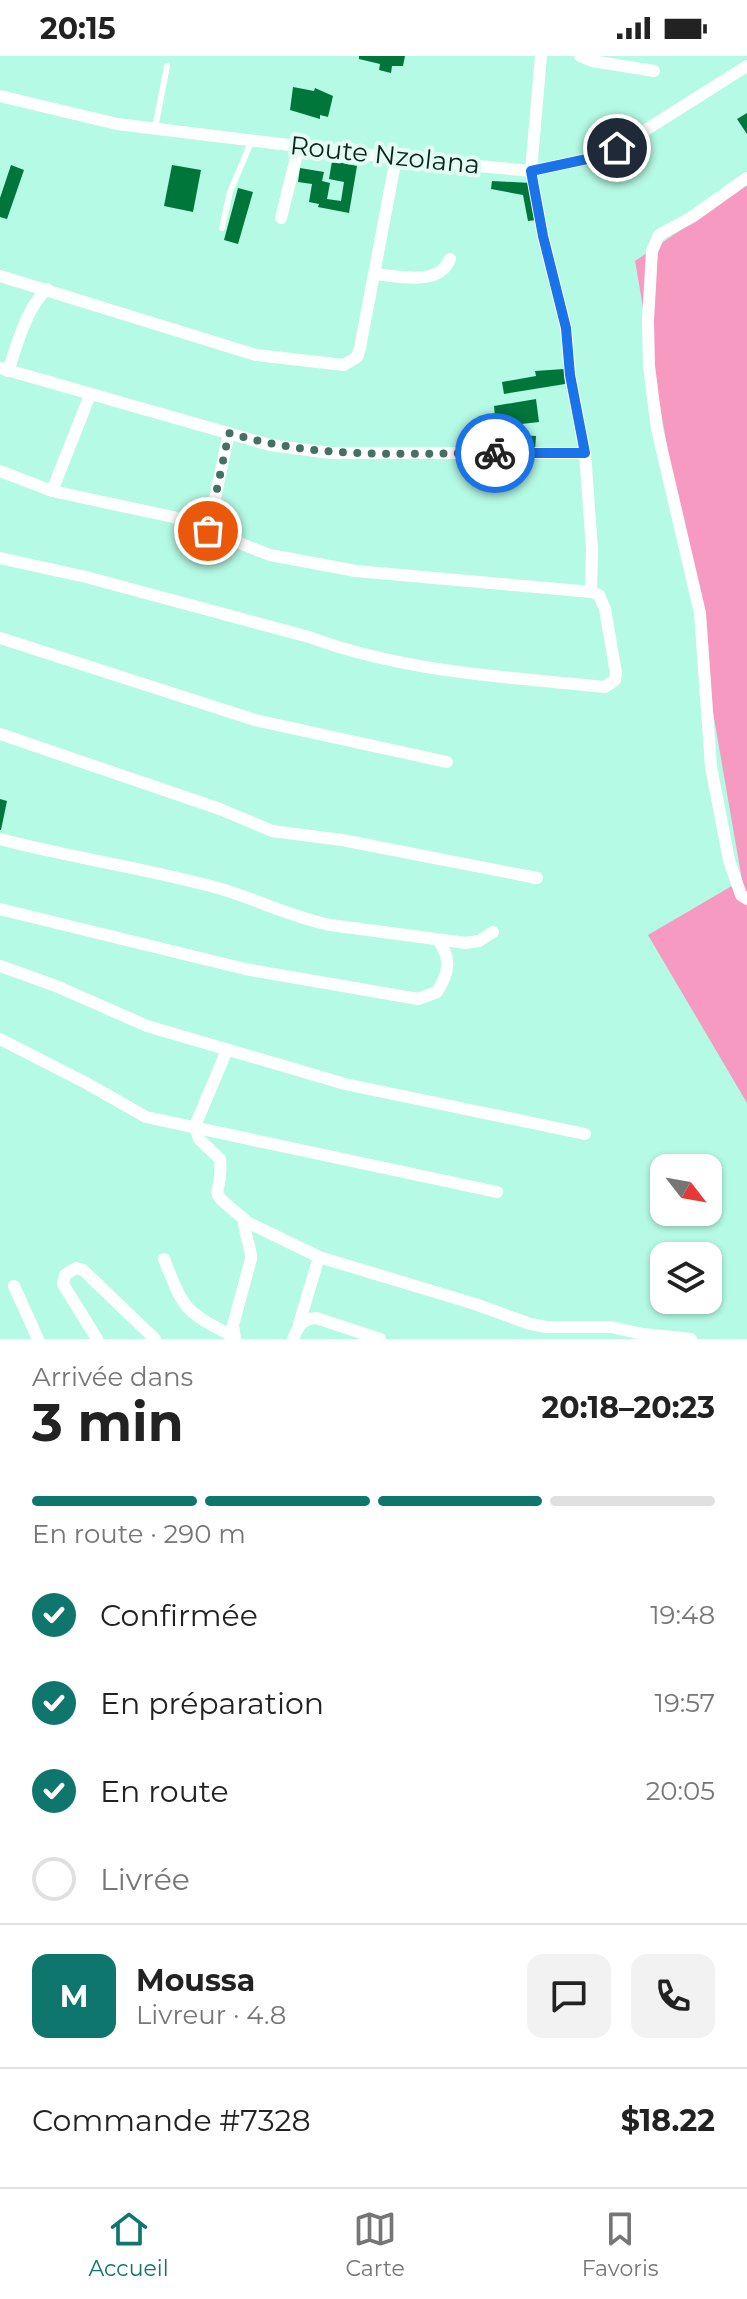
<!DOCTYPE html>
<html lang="fr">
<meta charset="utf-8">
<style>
body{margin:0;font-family:Montserrat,sans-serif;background:#f2f2f2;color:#222;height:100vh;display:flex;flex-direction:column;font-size:30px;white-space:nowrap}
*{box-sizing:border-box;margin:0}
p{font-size:26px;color:#767676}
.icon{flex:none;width:44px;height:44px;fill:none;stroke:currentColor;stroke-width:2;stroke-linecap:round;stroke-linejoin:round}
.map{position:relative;height:1283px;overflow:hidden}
.details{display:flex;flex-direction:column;background:#fff;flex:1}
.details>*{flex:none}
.needle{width:52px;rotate:121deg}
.fabs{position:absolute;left:650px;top:1098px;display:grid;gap:16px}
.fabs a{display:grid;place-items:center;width:72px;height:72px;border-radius:16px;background:#fff;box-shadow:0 2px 6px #0004;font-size:40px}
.pin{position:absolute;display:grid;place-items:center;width:68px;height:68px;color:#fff;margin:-34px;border:4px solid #fff;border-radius:50%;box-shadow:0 2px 8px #0007}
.courier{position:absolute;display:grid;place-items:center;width:80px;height:80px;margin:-40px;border:6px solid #1a73e8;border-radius:50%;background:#fff;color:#222;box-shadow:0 2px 10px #0007}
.summary em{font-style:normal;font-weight:700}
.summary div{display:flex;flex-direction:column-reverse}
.summary{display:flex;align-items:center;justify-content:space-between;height:136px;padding:0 32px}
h1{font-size:52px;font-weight:700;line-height:60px}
.bar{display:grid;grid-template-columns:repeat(4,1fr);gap:12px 8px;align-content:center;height:96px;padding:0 32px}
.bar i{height:10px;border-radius:6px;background:#e0e0e0}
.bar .on{background:#0f766e}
.bar p{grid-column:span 4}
.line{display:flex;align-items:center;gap:20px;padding:0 32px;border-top:2px solid #e0e0e0}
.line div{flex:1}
.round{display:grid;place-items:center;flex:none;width:84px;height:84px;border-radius:16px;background:#f2f2f2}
ol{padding:0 32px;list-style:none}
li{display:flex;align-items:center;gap:24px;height:88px}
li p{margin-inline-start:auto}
li .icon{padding:8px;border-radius:50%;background:#0f766e;color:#fff;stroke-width:4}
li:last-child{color:#767676}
li i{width:44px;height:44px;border:4px solid #e0e0e0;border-radius:50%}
.status{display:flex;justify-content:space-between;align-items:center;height:56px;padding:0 40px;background:#fff;direction:ltr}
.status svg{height:22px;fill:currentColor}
.menu{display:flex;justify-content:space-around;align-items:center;height:112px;border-top:2px solid #e0e0e0;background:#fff;font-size:22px;color:#767676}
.menu a{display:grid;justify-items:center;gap:4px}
.menu .on{color:#0f766e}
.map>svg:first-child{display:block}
.green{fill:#f69ac2}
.building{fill:#00763b}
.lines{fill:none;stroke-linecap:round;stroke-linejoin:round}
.service{stroke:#fff;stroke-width:6}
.minor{stroke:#fff;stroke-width:12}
.done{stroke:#457063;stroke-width:8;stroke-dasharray:0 14.4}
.route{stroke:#1a73e8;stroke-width:10}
.labels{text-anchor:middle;stroke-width:8;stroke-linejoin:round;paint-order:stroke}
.street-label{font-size:26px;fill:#08251d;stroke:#e3fdf4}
</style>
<div class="status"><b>20:15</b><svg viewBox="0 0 49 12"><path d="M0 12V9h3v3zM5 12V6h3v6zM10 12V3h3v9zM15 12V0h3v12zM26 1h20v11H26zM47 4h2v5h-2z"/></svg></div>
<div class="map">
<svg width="747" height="1283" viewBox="0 0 747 1283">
<rect width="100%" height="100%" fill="#b5fae4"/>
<polygon class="green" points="747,129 747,1047 648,879 742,824 635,205"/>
<g class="building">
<polygon points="359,0 405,0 403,10 392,10 391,17 379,14 380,8 359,3"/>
<polygon points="293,31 314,35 315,32 333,40 328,61 320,59 320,63 290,54"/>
<polygon points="747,57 747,78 737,63"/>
<polygon points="332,105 357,110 349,157 318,151 319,148 309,146 312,128 298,126 300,112 324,116 322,125 330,127 327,143 341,145 344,126 329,123"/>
<polygon points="11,109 24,114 7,163 0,161 0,142"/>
<polygon points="172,109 201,114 193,156 164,150"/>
<polygon points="492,125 531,127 536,164 528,165 523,139 491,133"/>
<polygon points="238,132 253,136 238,188 224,184"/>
<polygon points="564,313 565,328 504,338 502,326 536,320 535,315"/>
<polygon points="536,343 539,366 496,371 494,350"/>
<polygon points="485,378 536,380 535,394 484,393"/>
<polygon points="0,743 7,745 1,774 0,774"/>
</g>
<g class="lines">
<g class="service">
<polyline points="155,72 167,10"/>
<polyline points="222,172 230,136 252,84"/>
</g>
<g class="minor">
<polyline points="541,0 531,115 543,180 566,272 570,319 585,397 592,493 591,536"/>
<polyline points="580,0 592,5 654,15"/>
<polyline points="0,40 117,68 396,102 531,115 587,103 617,92 747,10"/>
<polyline points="747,122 692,161 659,179 652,195 648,265 649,310 657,373 700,557 711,711 729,804 741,839 747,843"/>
<polyline points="281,162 299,90"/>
<path d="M374,218C399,220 439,231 450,203"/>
<polyline points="0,220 256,299 344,309 357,301 360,292 396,102"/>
<polyline points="0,312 270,389 330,397 585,397"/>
<path d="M8,315C18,287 25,254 47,233"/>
<polyline points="0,415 52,435 90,339"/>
<polyline points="52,435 173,461 208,475"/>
<path d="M0,502L86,521L309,581C403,616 506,621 605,631L615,624L616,617L605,553L599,539L591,536L356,515L270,499L208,475L229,377"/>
<polyline points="0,582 255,664 447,706"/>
<polyline points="0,678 220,753 272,775 342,784 537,822"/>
<path d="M0,783C72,802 146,812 218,832C256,843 291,861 330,869L466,887L479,885L493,876"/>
<path d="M0,853L245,913L418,943L437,936C449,917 452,903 438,884"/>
<polyline points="0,910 56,930 147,970 345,1028 585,1078"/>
<polyline points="0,983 88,1028 146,1061 497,1136"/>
<path d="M227,994L195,1070L199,1083L220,1103C224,1147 201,1128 244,1163C244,1180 251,1188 251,1203L233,1269L235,1283"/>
<polyline points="245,1165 319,1201 475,1248 530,1268 546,1271 611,1271 643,1278 691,1283"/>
<path d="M164,1203C184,1253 183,1255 233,1280"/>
<polyline points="14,1230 38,1283"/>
<polyline points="299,1268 319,1201"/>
<polyline points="97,1283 63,1228 65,1219 76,1212 83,1214 155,1283"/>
<path d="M293,1283C298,1270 302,1263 316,1262L380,1283"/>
</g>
</g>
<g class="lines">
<path class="done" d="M208,475L229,377C318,404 403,397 495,397"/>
<polyline class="route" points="495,397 585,397 570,319 566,272 543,180 531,115 587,103 617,92"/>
</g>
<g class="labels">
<g class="street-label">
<text transform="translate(385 99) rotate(6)" y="9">Route Nzolana</text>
</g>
</g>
</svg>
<div class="fabs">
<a><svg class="needle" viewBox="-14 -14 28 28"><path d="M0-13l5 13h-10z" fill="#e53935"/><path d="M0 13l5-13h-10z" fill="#767676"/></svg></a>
<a><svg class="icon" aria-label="layers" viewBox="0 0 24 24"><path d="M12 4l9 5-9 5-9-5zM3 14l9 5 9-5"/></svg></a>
</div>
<div class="pin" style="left:208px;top:475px;background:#ea580c"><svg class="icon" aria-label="bag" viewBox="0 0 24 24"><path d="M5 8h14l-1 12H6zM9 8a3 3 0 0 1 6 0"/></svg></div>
<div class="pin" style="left:617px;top:92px;background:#1f2937"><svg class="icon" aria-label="home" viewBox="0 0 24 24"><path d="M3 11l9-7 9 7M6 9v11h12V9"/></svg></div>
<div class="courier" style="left:495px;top:397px"><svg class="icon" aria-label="bike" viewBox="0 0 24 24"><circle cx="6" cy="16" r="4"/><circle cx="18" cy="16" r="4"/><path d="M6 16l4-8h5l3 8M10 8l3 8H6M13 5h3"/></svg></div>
</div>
<section class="details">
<div class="summary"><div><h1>3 min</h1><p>Arrivée dans</p></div><em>20:18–20:23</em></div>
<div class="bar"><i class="on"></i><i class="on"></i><i class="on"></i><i></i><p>En route · 290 m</p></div>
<ol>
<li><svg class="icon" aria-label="check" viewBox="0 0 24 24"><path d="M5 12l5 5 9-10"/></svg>Confirmée<p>19:48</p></li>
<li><svg class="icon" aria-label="check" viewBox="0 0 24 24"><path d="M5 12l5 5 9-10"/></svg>En préparation<p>19:57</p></li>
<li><svg class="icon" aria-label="check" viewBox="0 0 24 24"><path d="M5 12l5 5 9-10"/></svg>En route<p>20:05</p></li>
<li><i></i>Livrée</li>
</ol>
<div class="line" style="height:144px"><b class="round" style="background:#0f766e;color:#fff">M</b><div><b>Moussa</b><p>Livreur · 4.8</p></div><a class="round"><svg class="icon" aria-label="chat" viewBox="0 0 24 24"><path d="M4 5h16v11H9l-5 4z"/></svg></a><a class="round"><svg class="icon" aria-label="phone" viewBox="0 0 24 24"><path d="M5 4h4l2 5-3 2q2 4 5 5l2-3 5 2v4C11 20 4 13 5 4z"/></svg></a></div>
<div class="line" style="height:104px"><div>Commande #7328</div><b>$18.22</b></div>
</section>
<nav class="menu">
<a class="on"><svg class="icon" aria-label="home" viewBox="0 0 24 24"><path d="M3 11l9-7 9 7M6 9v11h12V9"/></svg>Accueil</a>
<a><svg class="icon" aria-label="map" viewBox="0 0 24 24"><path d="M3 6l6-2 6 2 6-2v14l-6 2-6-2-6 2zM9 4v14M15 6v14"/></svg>Carte</a>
<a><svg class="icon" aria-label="saved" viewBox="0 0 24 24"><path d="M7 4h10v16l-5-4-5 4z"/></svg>Favoris</a>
</nav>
